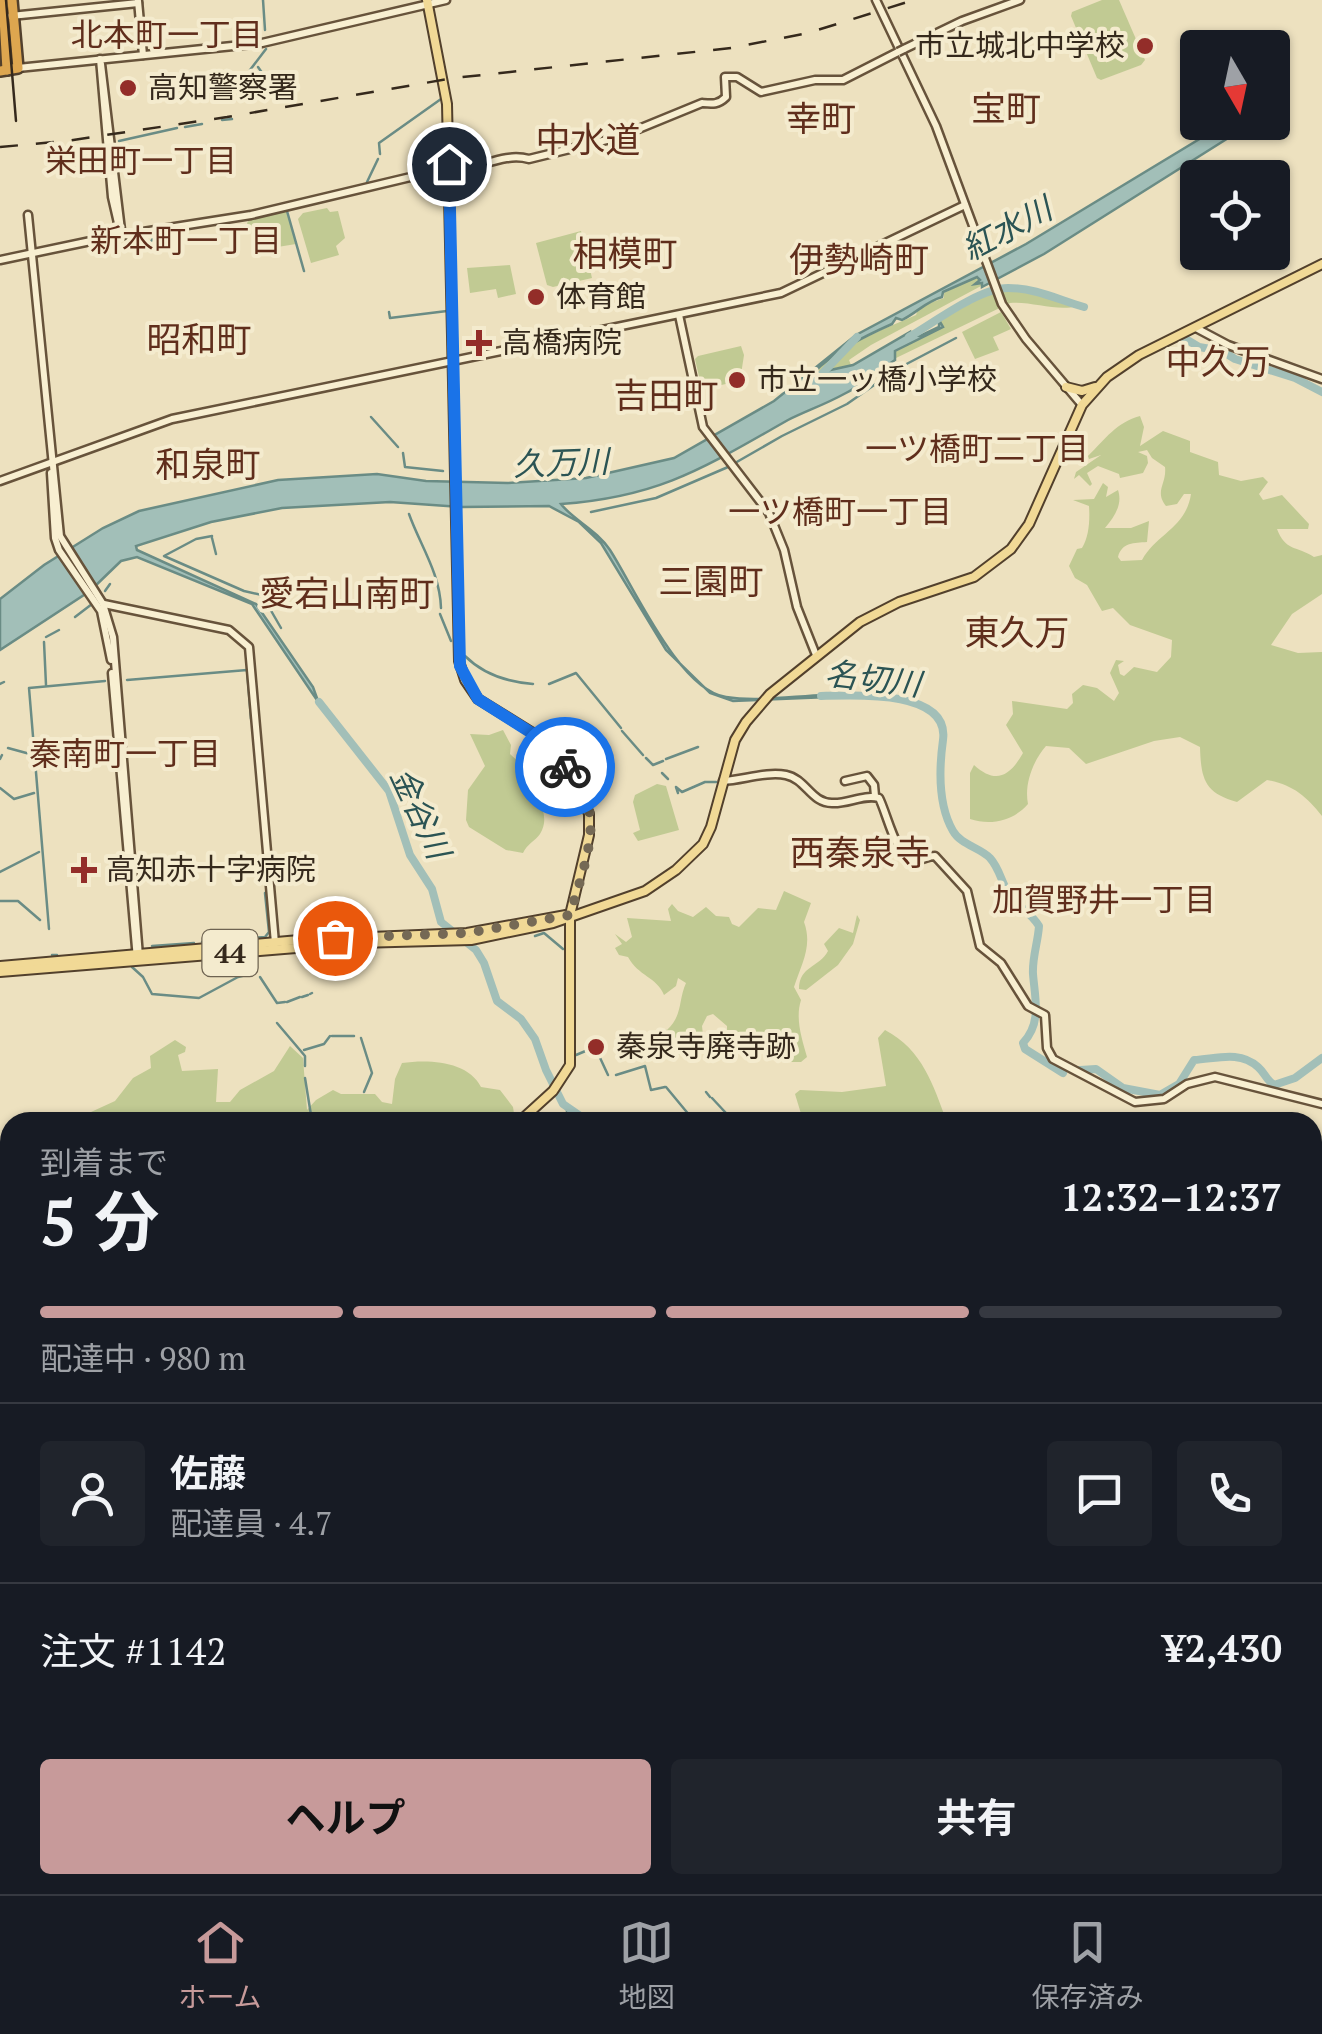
<!DOCTYPE html>
<html lang="ja">
<meta charset="utf-8">
<style>
body{margin:0;font-family:"PT Serif","Noto Sans JP",serif;background:#20242c;color:#f1f3f6;height:100vh;display:flex;flex-direction:column;font-size:38px;white-space:nowrap}
*{box-sizing:border-box;margin:0}
p{font-size:32px;color:#9ea1a6}
.icon{flex:none;width:55px;height:55px;fill:none;stroke:currentColor;stroke-width:2;stroke-linecap:round;stroke-linejoin:round}
.map{position:relative;flex:1;overflow:hidden}
.details{position:absolute;left:0px;top:1112px;width:1322px;height:782px;display:flex;flex-direction:column;background:#171b24;border-radius:30px 30px 0 0;box-shadow:0 2px 8px #0004}
.details>*{flex:none}
.needle{width:65px;rotate:171deg}
.tools{position:absolute;left:1180px;top:30px;display:grid;gap:20px}
.tools a{display:grid;place-items:center;width:110px;height:110px;border-radius:10px;background:#171b24;box-shadow:0 2px 8px #0004;font-size:50px}
.pin{position:absolute;display:grid;place-items:center;width:85px;height:85px;color:#fff;margin:-42px;border:5px solid #fff;border-radius:50%;box-shadow:0 2px 10px #0007}
.courier{position:absolute;display:grid;place-items:center;width:100px;height:100px;margin:-50px;border:8px solid #1a73e8;border-radius:50%;background:#fff;color:#222;box-shadow:0 2px 12px #0007}
.overview em{font-style:normal;font-weight:700}
.overview div{display:flex;flex-direction:column-reverse}
.overview{display:flex;align-items:center;justify-content:space-between;height:170px;padding:0 40px}
h1{font-size:65px;font-weight:700;line-height:75px}
.bar{display:grid;grid-template-columns:repeat(4,1fr);gap:15px 10px;align-content:center;height:120px;padding:0 40px}
.bar i{height:12px;border-radius:8px;background:#363941}
.bar .on{background:#c79a9a}
.bar p{grid-column:span 4}
.line{display:flex;align-items:center;gap:25px;padding:0 40px;border-top:2px solid #363941}
.line div{flex:1}
.round{display:grid;place-items:center;flex:none;width:105px;height:105px;border-radius:10px;background:#20242c}
.button{display:flex;gap:20px;margin-top:auto;padding:20px 40px}
.button a{flex:1;height:115px;border-radius:10px;background:#c79a9a;color:#111;font-size:40px;font-weight:700;line-height:115px;text-align:center}
.button a+a{background:#20242c;color:#f1f3f6}
.dock{display:flex;justify-content:space-around;align-items:center;height:140px;border-top:2px solid #363941;background:#171b24;font-size:28px;color:#9ea1a6}
.dock a{display:grid;justify-items:center;gap:5px}
.dock .on{color:#c79a9a}
.map>svg:first-child{display:block}
.green{fill:#c1ca93}
.water{fill:#a2bfb8;stroke:#6a8c85;stroke-width:2.5}
.lines{fill:none;stroke-linecap:round;stroke-linejoin:round}
.stream{stroke:#6a8c85;stroke-width:2.5}
.river{stroke:#a2bfb8;stroke-width:8}
.highway-tunnel{stroke:#c8bc9e;stroke-width:9;stroke-dasharray:9 4.5;stroke-linecap:butt}
.secondary-casing{stroke:#67533b;stroke-width:11}
.primary-casing{stroke:#52402c;stroke-width:12}
.highway-casing{stroke:#52402c;stroke-width:14}
.secondary{stroke:#f8efd1;stroke-width:6}
.primary{stroke:#f1d996;stroke-width:8}
.highway{stroke:#dda64f;stroke-width:9}
.tram{stroke:#35291c;stroke-width:2.5}
.rail{stroke:#35291c;stroke-width:2.5;stroke-dasharray:18 18;stroke-linecap:butt}
.secondary-bridge-casing{stroke:#67533b;stroke-width:11;stroke-linecap:butt}
.secondary-bridge{stroke:#f8efd1;stroke-width:6}
.done{stroke:#756955;stroke-width:10;stroke-dasharray:0 18}
.route{stroke:#1a73e8;stroke-width:12}
.poi-dot{fill:#932d29;stroke:#f4ebce;stroke-width:4}
.labels{text-anchor:middle;stroke-width:8;stroke-linejoin:round;paint-order:stroke}
.shield{fill:#f4ebce;stroke:#6e6351;stroke-width:2.5}
.shield-label{font-size:28px;font-weight:bold;fill:#35291c}
.poi-label{font-size:30px;fill:#35291c;stroke:#f4ebce;text-anchor:start}
.neighbourhood-label{font-size:32px;fill:#602e1c;stroke:#f4ebce}
.water-label{font-size:32px;font-style:italic;fill:#2b5454;stroke:#f4ebce}
.quarter-label{font-size:35px;fill:#602e1c;stroke:#f4ebce}
</style>
<div class="map">
<svg width="1322" height="1894" viewBox="0 0 1322 1894">
<rect width="100%" height="100%" fill="#ede1bf"/>
<g class="green">
<polygon points="1102,0 1119,0 1145,60 1141,65 1101,80 1097,78 1071,16 1072,12"/>
<polygon points="327,208 330,212 338,211 345,238 336,246 339,255 311,263 298,219 303,213"/>
<polygon points="287,211 296,244 259,250 247,223 250,219"/>
<polygon points="581,231 592,278 553,287 547,285 536,243"/>
<polygon points="510,265 516,294 498,298 496,289 470,293 467,268"/>
<path d="M973,278L981,279L976,283H981V286L871,345L849,360L851,365L815,372C845,342 883,330 916,315L919,307L944,298V293Z"/>
<path d="M1008,289L1057,298L1077,306C1058,312 1031,301 1010,303L896,358L895,352L943,327L940,320L986,295Z"/>
<polygon points="1001,312 1011,329 993,337 999,350 975,359 962,332"/>
<polygon points="741,346 744,355 740,381 707,388 700,381 695,359 698,356"/>
<path d="M1140,416L1144,427L1140,446L1163,431L1190,441V452L1218,462L1219,475L1241,481L1263,477L1268,482L1259,494L1263,500L1282,495L1309,524L1308,529H1277C1285,551 1297,546 1314,557L1322,555V594L1292,614L1271,645L1298,653L1322,652V816C1306,796 1293,785 1267,780L1237,802C1204,793 1201,778 1200,747L1180,737L1154,741L1086,764L1069,748L1046,746C1033,761 1024,784 1028,804C1013,821 991,826 970,819V773L974,765C996,785 1010,776 1023,753L1006,725L1013,714L1012,701L1067,709L1073,703L1072,694L1083,685L1097,688L1114,701L1119,693L1110,673L1116,660L1124,661L1118,665L1120,674L1124,676L1134,667L1157,672L1171,657L1172,640L1130,625L1113,608L1102,611L1087,585L1075,578L1069,566L1077,549L1082,548C1089,537 1090,520 1089,506L1073,500L1094,499L1103,483L1108,487L1106,497L1118,490C1123,505 1114,517 1105,528H1131L1149,521L1147,542C1134,543 1122,542 1118,557L1121,561L1142,560C1156,534 1186,528 1191,494H1184L1177,504L1166,506C1154,491 1167,484 1165,467L1152,458L1147,450L1138,452L1147,456L1148,463L1143,473L1120,478L1119,474L1098,466L1087,473L1092,484L1090,486L1079,475L1074,479L1076,472L1101,455L1089,459L1088,456C1105,439 1117,422 1140,416Z"/>
<path d="M503,730L511,745L510,754L534,776C532,796 553,813 540,834C535,841 527,844 523,853L506,850L469,827L466,820L468,790L485,766L470,734L489,735Z"/>
<polygon points="657,784 666,786 679,830 638,841 633,833 640,830 633,802 635,795"/>
<path d="M784,891L811,903L804,922C813,946 801,965 794,987L801,1000C795,1019 802,1039 807,1057L801,1062H778L776,1050L764,1041L745,1040L742,1035L727,1038V1026L713,1014L707,1016L702,1026L704,1044L679,1055C669,1048 658,1041 661,1028L667,1030C683,1015 678,1001 686,983L678,978L676,986L664,995C657,977 638,976 628,957L619,955L615,948L622,944L615,934L626,942L632,937L627,918L671,921L668,909L672,904L678,911L693,917L706,907L716,916L729,917L732,924L739,927L758,908L776,910Z"/>
<path d="M857,915L860,920L853,944L838,965L806,990L799,989C799,966 820,967 828,951L824,944L839,928L853,933Z"/>
<path d="M885,1030C923,1050 933,1085 947,1122H814L802,1117L795,1094L800,1090L842,1092L886,1086L878,1038Z"/>
<path d="M175,1040L186,1047L185,1052L178,1055L182,1071L218,1069L216,1102H230L240,1090L274,1071L290,1046L303,1058L307,1110L316,1100L333,1090L341,1094H375L382,1102L392,1104L395,1079L402,1063C429,1059 468,1061 481,1087L500,1090L513,1107L515,1120L87,1122L91,1112L115,1101L133,1078L151,1068L150,1056Z"/>
<polygon points="1322,1149 1322,1894 585,1894 591,1885 1312,1885 1312,1150"/>
<rect x="0" y="1438" width="10" height="209"/>
<polygon points="0,1749 10,1755 10,1885 556,1885 548,1894 3,1894 0,1891"/>
</g>
<path class="water" d="M1226,123H1252L1044,254L982,287V283L975,284L980,280L977,277L943,292L942,297C925,302 918,312 902,320L896,318L892,324C865,336 836,350 812,374L853,365L910,332V335L920,336L939,327V320L943,327L895,351V360C878,371 862,385 844,394C826,404 806,411 788,420C705,467 660,497 561,504C572,519 597,530 610,550C634,587 679,690 726,697C757,702 794,696 826,695L827,697L733,701L710,693L666,650L601,543L579,522L549,506L461,507L390,502L282,508L211,522L136,546L137,550L256,604L313,687L318,701L326,708L323,709L252,604L137,557L121,561L90,591L0,650V599L44,565L103,528L139,511L278,480L377,474L426,481L508,483L586,478L674,458L774,401L856,335L1026,244Z"/>
<g class="lines">
<g class="stream">
<polyline points="263,0 265,30"/>
<polyline points="258,67 280,98"/>
<polyline points="250,70 266,49"/>
<polyline points="235,83 249,72"/>
<polyline points="222,120 232,119"/>
<polyline points="185,127 202,124"/>
<polyline points="119,141 177,128"/>
<polyline points="380,154 379,143 441,99"/>
<polyline points="367,182 378,159"/>
<polyline points="287,211 304,271"/>
<polyline points="148,247 153,238"/>
<polyline points="389,312 390,318 447,311"/>
<polyline points="371,417 398,447"/>
<polyline points="403,453 405,467 443,471"/>
<polyline points="735,463 782,436 847,404 897,369 956,338"/>
<polyline points="591,512 656,498 728,467"/>
<path d="M409,514C420,545 440,573 441,608"/>
<polyline points="212,536 196,539 164,556 244,591 262,595 281,628"/>
<polyline points="212,538 216,554"/>
<polyline points="105,591 110,584"/>
<polyline points="440,614 451,641"/>
<polyline points="75,617 92,604"/>
<polyline points="46,637 59,630"/>
<polyline points="44,642 46,685"/>
<path d="M465,656C484,675 507,682 533,684"/>
<polyline points="127,680 247,670 251,719"/>
<polyline points="0,684 4,682"/>
<polyline points="549,684 576,673 621,728"/>
<polyline points="622,731 643,755"/>
<polyline points="8,748 30,754"/>
<polyline points="646,758 653,765 663,761"/>
<polyline points="0,759 2,755"/>
<polyline points="666,759 698,747"/>
<polyline points="662,773 668,779"/>
<polyline points="0,788 14,799 34,793"/>
<polyline points="678,793 676,787 682,792 705,782 716,782"/>
<polyline points="0,872 39,852"/>
<polyline points="0,901 18,901 40,920"/>
<polyline points="49,929 29,688 105,681"/>
<polyline points="535,936 544,933 563,949"/>
<polyline points="202,942 265,937 269,932 265,893"/>
<polyline points="152,946 194,943"/>
<polyline points="52,955 57,955"/>
<polyline points="132,967 143,977 152,994 199,998 238,977 250,974"/>
<polyline points="260,977 277,1003 285,1002"/>
<polyline points="310,994 312,993"/>
<polyline points="302,997 308,995"/>
<polyline points="287,1002 300,997"/>
<polyline points="277,1023 305,1056 305,1066"/>
<polyline points="332,1036 354,1036"/>
<polyline points="361,1038 372,1073 364,1092"/>
<polyline points="304,1050 324,1044 330,1036"/>
<polyline points="576,1055 595,1047 608,1075"/>
<polyline points="616,1075 645,1066 651,1090 665,1087"/>
<polyline points="305,1078 311,1115"/>
<polyline points="666,1087 695,1122"/>
<polyline points="706,1092 710,1097"/>
<polyline points="712,1098 725,1112"/>
<polyline points="567,1109 567,1112"/>
<polyline points="715,1122 726,1116 732,1122"/>
<polyline points="1,1294 10,1298"/>
<polyline points="1,1327 10,1301"/>
<polyline points="0,1336 10,1367 1,1381 5,1393"/>
<polyline points="583,1885 584,1893"/>
<polyline points="1162,1885 1171,1886"/>
<polyline points="1173,1885 1181,1894"/>
</g>
<g class="river">
<path d="M909,337C935,322 979,288 1008,288C1036,288 1059,300 1084,307"/>
<polyline points="1184,338 1199,347 1222,351 1235,359 1295,378 1322,392"/>
<polyline points="818,378 857,337"/>
<path d="M821,696C853,695 950,689 943,740C939,769 938,805 953,831C961,845 979,847 990,858C1001,870 1002,887 1012,898C1021,908 1032,914 1039,926C1038,942 1032,958 1033,974C1035,999 1042,1023 1023,1043L1025,1049L1063,1073"/>
<polyline points="319,702 389,791 410,855 432,889 441,922 476,950 484,963 497,1001 521,1019 535,1039 546,1070 563,1104 589,1122"/>
<path d="M1080,1070L1096,1069L1123,1088L1160,1095L1179,1084L1194,1060C1216,1059 1239,1050 1258,1067C1265,1073 1266,1080 1274,1085L1295,1078L1322,1058"/>
<polyline points="7,1408 10,1426"/>
</g>
<g class="highway-tunnel">
<polyline points="1312,1426 1322,1418"/>
<polyline points="1312,1437 1322,1429"/>
<polyline points="0,1623 10,1625"/>
</g>
<g class="secondary-casing">
<g id="secondary">
<polyline points="876,0 936,126 1002,304 1026,339 1082,405"/>
<polyline points="138,1 143,55"/>
<polyline points="11,16 138,3"/>
<polyline points="904,49 962,21 1020,0"/>
<polyline points="100,59 112,197 121,236"/>
<polyline points="101,64 121,230"/>
<polyline points="18,68 262,43 446,0"/>
<polyline points="28,215 60,536 103,604 113,637 139,956"/>
<path d="M0,260L105,238L251,215L440,170C473,175 499,151 529,159L619,137L702,103C712,104 718,105 726,97L725,77H737L761,92L815,80H843L898,52"/>
<polyline points="679,315 703,427 769,513 784,550 797,607 816,655"/>
<polyline points="1196,328 1228,345 1322,379"/>
<polyline points="51,473 55,538 59,550 101,611 111,660"/>
<polyline points="0,481 172,419 781,293 965,205"/>
<polyline points="104,604 229,630 249,647 275,943"/>
<polyline points="112,673 137,959"/>
<path d="M723,781C743,780 767,771 786,775C806,779 811,803 832,803C848,804 863,794 879,798C886,811 897,859 912,861C919,862 927,856 935,856L967,891L980,946L1001,963L1028,1006L1045,1015L1047,1048L1053,1059L1135,1102L1164,1099L1187,1084L1215,1077L1322,1104"/>
<polyline points="845,781 867,776 874,785 875,796"/>
</g>
</g>
<g class="primary-casing">
<g id="primary">
<polyline points="427,0 447,104 459,661 465,680 478,699 533,733 550,749 579,789 589,814 589,835 570,915 570,1065 553,1091 519,1122"/>
<polyline points="1066,387 1082,391 1095,387"/>
<polyline points="0,966 299,940 467,933 566,915"/>
<polyline points="0,972 357,943 471,940 553,923 645,891 676,870 703,844 711,827 735,740 746,722 770,694 860,622 899,602 974,577 1011,549 1029,524 1082,405 1107,377 1139,355 1322,264"/>
<polyline points="0,1649 10,1650"/>
</g>
</g>
<g class="highway-casing">
<g id="highway">
<polyline points="3,0 7,70"/>
<polyline points="0,71 18,68 12,0"/>
</g>
</g>
<use href="#secondary" class="secondary"/>
<use href="#primary" class="primary"/>
<use href="#highway" class="highway"/>
<polyline class="tram" points="6,0 16,121"/>
<polyline class="rail" points="0,147 66,141 227,117 454,78 731,48 808,33 914,0"/>
<g class="secondary-bridge-casing">
<polyline id="secondary-bridge" points="898,52 904,49"/>
</g>
<use href="#secondary-bridge" class="secondary-bridge"/>
</g>
<g class="lines">
<path class="done" d="M335,938L467,933L570,915C578,885 596,841 589,810C585,794 574,780 565,767"/>
<polyline class="route" points="449,164 460,666 478,699 538,737 565,767"/>
</g>
<g class="poi-dot">
<circle cx="1145" cy="46" r="10"/>
<circle cx="128" cy="88" r="10"/>
<circle cx="536" cy="297" r="10"/>
<path d="M474 328h10v10h10v10h-10v10h-10v-10h-10v-10h10z"/>
<circle cx="737" cy="380" r="10"/>
<path d="M79 855h10v10h10v10h-10v10h-10v-10h-10v-10h10z"/>
<circle cx="596" cy="1047" r="10"/>
</g>
<g class="labels">
<rect class="shield" x="202.5" y="930" width="55" height="46" rx="8"/>
<g class="shield-label">
<text x="230" y="963">44</text>
</g>
<g class="poi-label">
<text x="1125" y="56" text-anchor="end">市立城北中学校</text>
<text x="148" y="98">高知警察署</text>
<text x="556" y="307">体育館</text>
<text x="502" y="353">高橋病院</text>
<text x="757" y="390">市立一ッ橋小学校</text>
<text x="106" y="880">高知赤十字病院</text>
<text x="616" y="1057">秦泉寺廃寺跡</text>
</g>
<g class="neighbourhood-label">
<text x="167" y="46">北本町一丁目</text>
<text x="141" y="172">栄田町一丁目</text>
<text x="186" y="252">新本町一丁目</text>
<text x="977" y="460">一ツ橋町二丁目</text>
<text x="840" y="523">一ツ橋町一丁目</text>
<text x="125" y="765">秦南町一丁目</text>
<text x="1104" y="911">加賀野井一丁目</text>
</g>
<g class="water-label">
<text transform="translate(1007 229) rotate(-28)" y="11">紅水川</text>
<text transform="translate(561 463) rotate(-2)" y="11">久万川</text>
<text transform="translate(873 679) rotate(7)" y="11">名切川</text>
<text transform="translate(420 813) rotate(65)" y="11">金谷川</text>
</g>
<g class="quarter-label">
<text x="1006" y="121">宝町</text>
<text x="821" y="131">幸町</text>
<text x="588" y="152">中水道</text>
<text x="625" y="266">相模町</text>
<text x="859" y="272">伊勢崎町</text>
<text x="199" y="352">昭和町</text>
<text x="1218" y="374">中久万</text>
<text x="666" y="408">吉田町</text>
<text x="208" y="477">和泉町</text>
<text x="711" y="594">三園町</text>
<text x="347" y="606">愛宕山南町</text>
<text x="1017" y="645">東久万</text>
<text x="860" y="865">西秦泉寺</text>
</g>
</g>
</svg>
<div class="tools">
<a><svg class="needle" viewBox="-14 -14 28 28"><path d="M0-13l5 13h-10z" fill="#e53935"/><path d="M0 13l5-13h-10z" fill="#9ea1a6"/></svg></a>
<a><svg class="icon" aria-label="locate" viewBox="0 0 24 24"><circle cx="12" cy="12" r="6"/><path d="M12 2v4M12 18v4M2 12h4M18 12h4"/></svg></a>
</div>
<div class="pin" style="left:335px;top:938px;background:#ea580c"><svg class="icon" aria-label="bag" viewBox="0 0 24 24"><path d="M5 8h14l-1 12H6zM9 8a3 3 0 0 1 6 0"/></svg></div>
<div class="pin" style="left:449px;top:164px;background:#1f2937"><svg class="icon" aria-label="home" viewBox="0 0 24 24"><path d="M3 11l9-7 9 7M6 9v11h12V9"/></svg></div>
<div class="courier" style="left:565px;top:767px"><svg class="icon" aria-label="bike" viewBox="0 0 24 24"><circle cx="6" cy="16" r="4"/><circle cx="18" cy="16" r="4"/><path d="M6 16l4-8h5l3 8M10 8l3 8H6M13 5h3"/></svg></div>
<section class="details">
<div class="overview"><div><h1>5 分</h1><p>到着まで</p></div><em>12:32–12:37</em></div>
<div class="bar"><i class="on"></i><i class="on"></i><i class="on"></i><i></i><p>配達中 · 980 m</p></div>
<div class="line" style="height:180px"><a class="round"><svg class="icon" aria-label="person" viewBox="0 0 24 24"><circle cx="12" cy="8" r="4"/><path d="M4 21q1-7 8-7t8 7"/></svg></a><div><b>佐藤</b><p>配達員 · 4.7</p></div><a class="round"><svg class="icon" aria-label="chat" viewBox="0 0 24 24"><path d="M4 5h16v11H9l-5 4z"/></svg></a><a class="round"><svg class="icon" aria-label="phone" viewBox="0 0 24 24"><path d="M5 4h4l2 5-3 2q2 4 5 5l2-3 5 2v4C11 20 4 13 5 4z"/></svg></a></div>
<div class="line" style="height:130px"><div>注文 #1142</div><b>¥2,430</b></div>
<div class="button"><a>ヘルプ</a><a>共有</a></div>
</section>
</div>
<nav class="dock">
<a class="on"><svg class="icon" aria-label="home" viewBox="0 0 24 24"><path d="M3 11l9-7 9 7M6 9v11h12V9"/></svg>ホーム</a>
<a><svg class="icon" aria-label="map" viewBox="0 0 24 24"><path d="M3 6l6-2 6 2 6-2v14l-6 2-6-2-6 2zM9 4v14M15 6v14"/></svg>地図</a>
<a><svg class="icon" aria-label="saved" viewBox="0 0 24 24"><path d="M7 4h10v16l-5-4-5 4z"/></svg>保存済み</a>
</nav>
